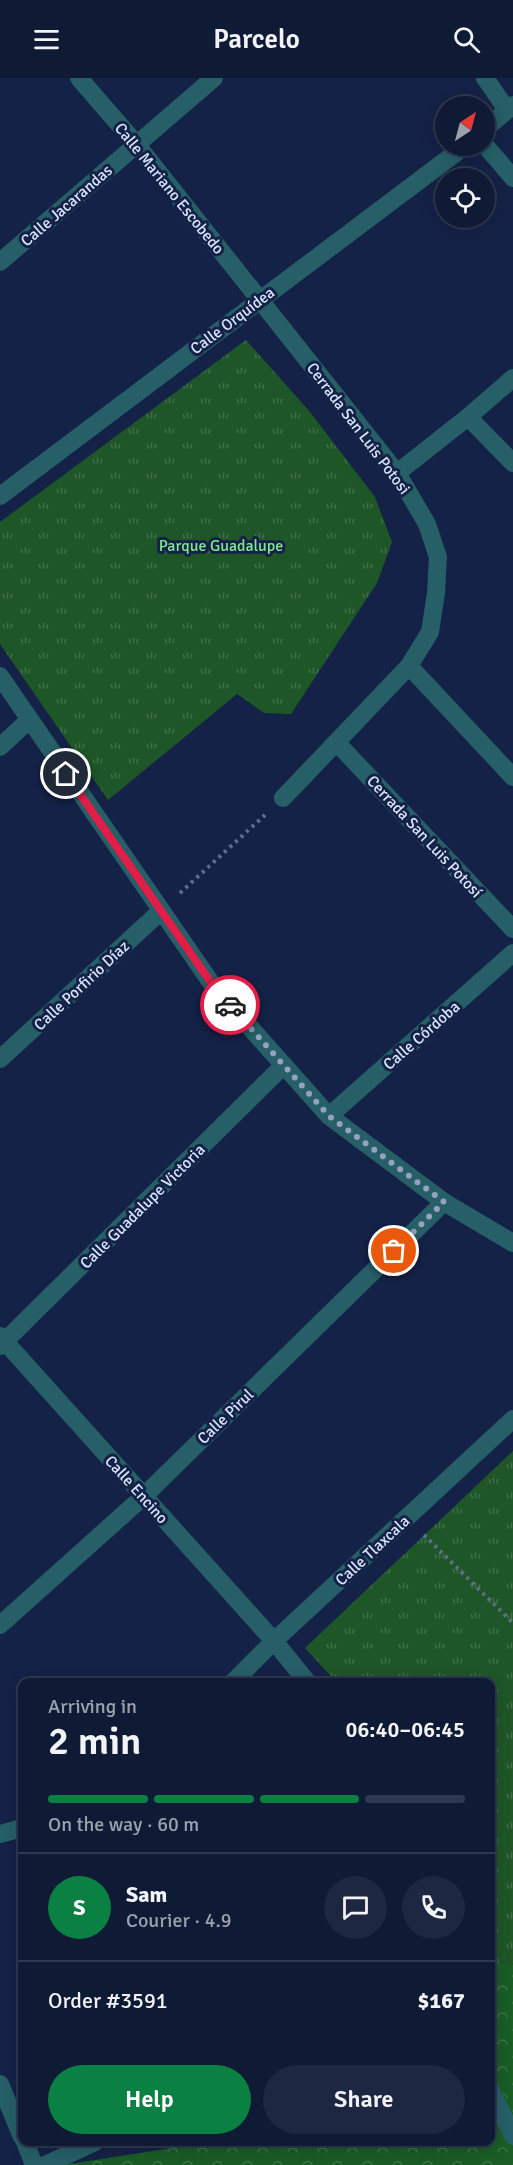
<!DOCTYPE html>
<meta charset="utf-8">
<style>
body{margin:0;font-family:Signika,sans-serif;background:#1d2741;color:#f1f3f6;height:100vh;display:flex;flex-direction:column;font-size:22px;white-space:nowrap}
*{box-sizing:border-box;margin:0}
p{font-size:20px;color:#9ba1ad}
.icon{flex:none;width:33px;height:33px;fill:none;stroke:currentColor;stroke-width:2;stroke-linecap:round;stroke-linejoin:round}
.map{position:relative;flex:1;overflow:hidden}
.panel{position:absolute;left:18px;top:1600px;width:477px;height:468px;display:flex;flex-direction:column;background:#0f1a35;border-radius:12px;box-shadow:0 3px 15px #0003,0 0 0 2px #2f3850}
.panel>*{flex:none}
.needle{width:39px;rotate:36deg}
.fabs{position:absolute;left:435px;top:18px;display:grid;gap:12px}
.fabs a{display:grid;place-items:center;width:60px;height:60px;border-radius:50%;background:#0f1a35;box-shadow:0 3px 15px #0003,0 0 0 2px #2f3850;font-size:30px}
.pin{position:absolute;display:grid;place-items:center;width:51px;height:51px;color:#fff;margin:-26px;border:3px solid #fff;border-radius:50%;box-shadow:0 2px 6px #0007}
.courier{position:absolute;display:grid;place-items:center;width:60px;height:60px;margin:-30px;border:4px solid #e11d48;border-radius:50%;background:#fff;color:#222;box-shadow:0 2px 8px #0007}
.overview em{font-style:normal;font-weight:600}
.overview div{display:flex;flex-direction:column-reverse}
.overview{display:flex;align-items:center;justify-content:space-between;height:102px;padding:0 30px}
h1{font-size:39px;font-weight:600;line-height:45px}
.bar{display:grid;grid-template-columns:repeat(4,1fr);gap:9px 6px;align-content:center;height:72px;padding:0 30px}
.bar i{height:8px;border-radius:4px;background:#2f3850}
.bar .on{background:#0b8043}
.bar p{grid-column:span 4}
.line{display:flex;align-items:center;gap:15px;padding:0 30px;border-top:2px solid #2f3850}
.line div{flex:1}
.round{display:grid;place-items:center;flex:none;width:63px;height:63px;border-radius:32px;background:#1d2741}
.button{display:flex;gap:12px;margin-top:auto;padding:12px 30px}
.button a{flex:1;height:69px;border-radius:36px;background:#0b8043;color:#fff;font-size:24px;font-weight:600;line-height:69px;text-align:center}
.button a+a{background:#1d2741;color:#f1f3f6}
header{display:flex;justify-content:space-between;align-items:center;height:78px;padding:0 30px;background:#0f1a35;font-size:27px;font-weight:600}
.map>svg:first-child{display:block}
.forest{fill:url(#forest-crowns)}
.park{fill:url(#park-tufts)}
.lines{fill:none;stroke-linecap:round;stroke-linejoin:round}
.path{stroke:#606d8d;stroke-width:4;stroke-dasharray:3 4.5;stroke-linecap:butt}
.minor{stroke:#265f67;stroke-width:18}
.done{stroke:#95a1be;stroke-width:6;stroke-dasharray:0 10.8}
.route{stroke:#e11d48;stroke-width:8}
.labels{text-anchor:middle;stroke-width:6;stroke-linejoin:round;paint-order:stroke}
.street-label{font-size:16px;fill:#dae5fe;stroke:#142247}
.park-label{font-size:16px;fill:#81ec8d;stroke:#142247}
</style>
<header><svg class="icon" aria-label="menu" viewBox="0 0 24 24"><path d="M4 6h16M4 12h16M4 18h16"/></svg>Parcelo<svg class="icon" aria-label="search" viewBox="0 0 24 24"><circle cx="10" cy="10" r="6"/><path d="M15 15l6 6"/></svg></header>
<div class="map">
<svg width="513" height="2087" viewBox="0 0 513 2087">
<defs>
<pattern id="forest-crowns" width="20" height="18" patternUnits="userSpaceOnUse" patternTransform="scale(1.5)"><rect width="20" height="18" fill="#1a5c26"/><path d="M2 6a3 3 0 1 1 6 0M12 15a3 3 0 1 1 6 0" fill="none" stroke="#3b7347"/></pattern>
<pattern id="park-tufts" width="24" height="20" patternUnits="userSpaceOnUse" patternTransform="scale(1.5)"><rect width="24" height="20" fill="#1f5628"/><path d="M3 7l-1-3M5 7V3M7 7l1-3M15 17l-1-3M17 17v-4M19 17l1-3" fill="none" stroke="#3f6e48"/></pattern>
</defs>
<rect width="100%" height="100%" fill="#142247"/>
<polygon class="forest" points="491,1881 513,1887 513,2087 63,2087 210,2064 490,2064"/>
<g class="park">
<polygon points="246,262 310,334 375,419 392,464 377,505 291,636 264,635 237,616 108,722 0,566 0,444"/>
<polygon points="513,1373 513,1887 491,1881 490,1605 337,1605 305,1570"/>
</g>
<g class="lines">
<g class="path">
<polyline points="180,815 265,737"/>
<polyline points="424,1457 513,1545"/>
</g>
<g class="minor">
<polyline points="79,0 137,67 397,395 427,446 438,479 436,515 430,554 409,588 283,720"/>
<polyline points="485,0 507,32"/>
<polyline points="484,52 513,27"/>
<polyline points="484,66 513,100"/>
<polyline points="0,184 214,0"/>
<polyline points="468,339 513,300"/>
<polyline points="397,395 468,339 513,385"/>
<polyline points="0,418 465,68"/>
<polyline points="409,588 513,699"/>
<polyline points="0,598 214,909 329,1038 444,1124 513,1165"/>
<polyline points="337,665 513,851"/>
<polyline points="0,669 29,642"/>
<polyline points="0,981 161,833"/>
<polyline points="329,1038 513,875"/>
<polyline points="0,1258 274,1563 308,1605"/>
<polyline points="0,1268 284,987"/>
<polyline points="0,1547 144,1418 444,1124"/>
<polyline points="232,1605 274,1563 513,1341"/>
<polyline points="0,1756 22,1750"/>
<polyline points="0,2006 22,2059"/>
<polyline points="490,2011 513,2058"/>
<polyline points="25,2064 34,2087"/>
<polyline points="45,2087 95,2064"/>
</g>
</g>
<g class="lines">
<polyline class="done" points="230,927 329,1038 444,1124 394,1173"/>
<polyline class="route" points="66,696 214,909 230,927"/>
</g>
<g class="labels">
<g class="street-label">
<text transform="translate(170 110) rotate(51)" y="6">Calle Mariano Escobedo</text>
<text transform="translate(66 127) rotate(-41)" y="6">Calle Jacarandas</text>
<text transform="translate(232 242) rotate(-37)" y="6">Calle Orquídea</text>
<text transform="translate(359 350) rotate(53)" y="6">Cerrada San Luis Potosi</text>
<text transform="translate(425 758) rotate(47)" y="6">Cerrada San Luis Potosí</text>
<text transform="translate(81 907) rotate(-43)" y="6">Calle Porfirio Díaz</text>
<text transform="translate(421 957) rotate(-41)" y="6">Calle Córdoba</text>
<text transform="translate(142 1128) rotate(-45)" y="6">Calle Guadalupe Victoria</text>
<text transform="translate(225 1338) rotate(-44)" y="6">Calle Pirul</text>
<text transform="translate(137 1411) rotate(48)" y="6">Calle Encino</text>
<text transform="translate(372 1472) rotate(-43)" y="6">Calle Tlaxcala</text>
</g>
<g class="park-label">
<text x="221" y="473">Parque Guadalupe</text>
</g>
</g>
</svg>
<div class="fabs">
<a><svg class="needle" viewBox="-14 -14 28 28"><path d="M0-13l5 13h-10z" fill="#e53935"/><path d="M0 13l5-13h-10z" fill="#9ba1ad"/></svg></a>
<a><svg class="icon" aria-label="locate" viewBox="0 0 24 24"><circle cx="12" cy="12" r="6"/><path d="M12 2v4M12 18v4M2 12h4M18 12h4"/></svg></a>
</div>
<div class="pin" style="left:394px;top:1173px;background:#ea580c"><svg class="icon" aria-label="bag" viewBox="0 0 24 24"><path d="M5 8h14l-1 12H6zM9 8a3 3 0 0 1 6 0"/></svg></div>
<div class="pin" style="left:66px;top:696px;background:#1f2937"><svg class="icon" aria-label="home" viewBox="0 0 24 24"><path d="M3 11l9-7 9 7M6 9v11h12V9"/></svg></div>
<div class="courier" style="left:230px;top:927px"><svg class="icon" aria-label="car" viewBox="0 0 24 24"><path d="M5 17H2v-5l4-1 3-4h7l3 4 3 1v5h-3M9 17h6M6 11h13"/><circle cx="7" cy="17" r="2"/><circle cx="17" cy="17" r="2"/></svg></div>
<section class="panel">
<div class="overview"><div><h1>2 min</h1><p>Arriving in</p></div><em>06:40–06:45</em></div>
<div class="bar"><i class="on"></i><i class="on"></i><i class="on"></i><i></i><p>On the way · 60 m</p></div>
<div class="line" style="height:108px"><b class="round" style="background:#0b8043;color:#fff">S</b><div><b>Sam</b><p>Courier · 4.9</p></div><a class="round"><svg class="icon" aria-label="chat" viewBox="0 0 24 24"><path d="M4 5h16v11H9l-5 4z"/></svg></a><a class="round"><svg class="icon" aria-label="phone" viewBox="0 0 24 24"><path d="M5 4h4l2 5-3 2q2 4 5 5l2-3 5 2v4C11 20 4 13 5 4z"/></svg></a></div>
<div class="line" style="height:78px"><div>Order #3591</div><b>$167</b></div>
<div class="button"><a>Help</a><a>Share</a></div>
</section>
</div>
